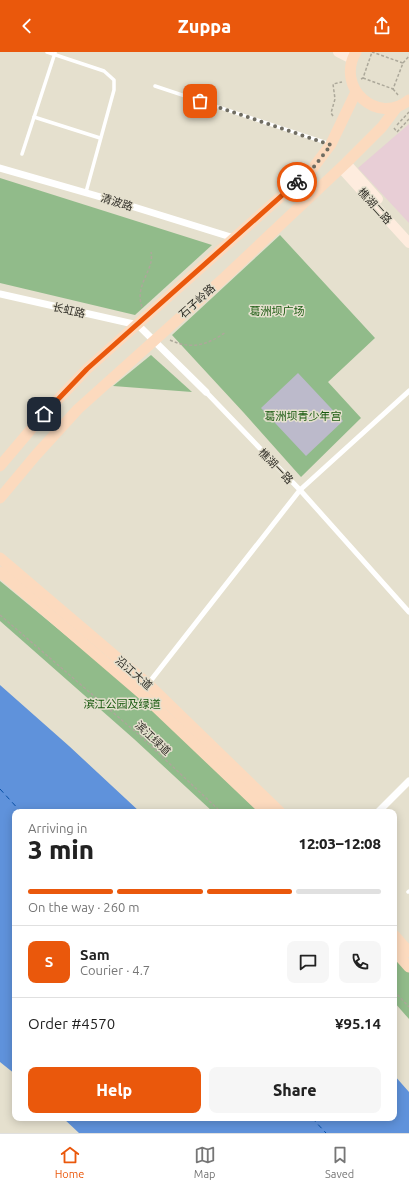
<!DOCTYPE html>
<meta charset="utf-8">
<style>
body{margin:0;font-family:Ubuntu,"Noto Sans SC",sans-serif;background:#f6f6f6;color:#222;height:100vh;display:flex;flex-direction:column;font-size:15px;white-space:nowrap}
*{box-sizing:border-box;margin:0}
p{font-size:13px;color:#767676}
.icon{flex:none;width:22px;height:22px;fill:none;stroke:currentColor;stroke-width:2;stroke-linecap:round;stroke-linejoin:round}
.map{position:relative;flex:1;overflow:hidden}
.sheet{position:absolute;left:12px;top:757px;width:385px;height:312px;display:flex;flex-direction:column;background:#fff;border-radius:8px;box-shadow:0 2px 10px #0003}
.sheet>*{flex:none}
.pin{position:absolute;display:grid;place-items:center;width:34px;height:34px;color:#fff;margin:-17px;border-radius:8px;box-shadow:0 2px 6px #0006}
.courier{position:absolute;display:grid;place-items:center;width:40px;height:40px;margin:-20px;border:3px solid #ea580c;border-radius:50%;background:#fff;color:#222;box-shadow:0 1px 5px #0007}
.headline em{font-style:normal;font-weight:800}
.headline div{display:flex;flex-direction:column-reverse}
.headline{display:flex;align-items:center;justify-content:space-between;height:68px;padding:0 16px}
h1{font-size:26px;font-weight:800;line-height:30px}
.bar{display:grid;grid-template-columns:repeat(4,1fr);gap:6px 4px;align-content:center;height:48px;padding:0 16px}
.bar i{height:5px;border-radius:3px;background:#e0e0e0}
.bar .on{background:#ea580c}
.bar p{grid-column:span 4}
.line{display:flex;align-items:center;gap:10px;padding:0 16px;border-top:1px solid #e0e0e0}
.line div{flex:1}
.round{display:grid;place-items:center;flex:none;width:42px;height:42px;border-radius:8px;background:#f6f6f6}
.button{display:flex;gap:8px;margin-top:auto;padding:8px 16px}
.button a{flex:1;height:46px;border-radius:8px;background:#ea580c;color:#fff;font-size:16px;font-weight:800;line-height:46px;text-align:center}
.button a+a{background:#f6f6f6;color:#222}
header{display:flex;justify-content:space-between;align-items:center;height:52px;padding:0 16px;background:#ea580c;color:#fff;font-size:18px;font-weight:800}
.menu{display:flex;justify-content:space-around;align-items:center;height:56px;border-top:1px solid #e0e0e0;background:#fff;font-size:11px;color:#767676}
.menu a{display:grid;justify-items:center;gap:2px}
.menu .on{color:#ea580c}
.map>svg:first-child{display:block}
.commercial{fill:#e8ced6}
.green{fill:#91bb8a}
.water{fill:#5f92db}
.lines{fill:none;stroke-linecap:round;stroke-linejoin:round}
.ferry{stroke:#064ea4;stroke-width:1;stroke-dasharray:5 4;stroke-linecap:butt}
.building{fill:#bcbacb}
.path{stroke:#aca89a;stroke-width:1.5;stroke-dasharray:3 2;stroke-linecap:butt}
.service{stroke:#fff;stroke-width:3.5}
.pedestrian{stroke:#fff;stroke-width:5}
.minor{stroke:#fff;stroke-width:7}
.secondary{stroke:#feecde;stroke-width:10}
.primary{stroke:#fcdabe;stroke-width:11}
.done{stroke:#706d62;stroke-width:4;stroke-dasharray:0 7.2}
.route{stroke:#ea580c;stroke-width:5}
.labels{text-anchor:middle;stroke-width:3;stroke-linejoin:round;paint-order:stroke}
.street-label{font-size:11px;fill:#312f28;stroke:#e5e0ce}
.park-label{font-size:11px;fill:#18590f;stroke:#e5e0ce}
</style>
<header><svg class="icon" aria-label="back" viewBox="0 0 24 24"><path d="M15 5l-7 7 7 7"/></svg>Zuppa<svg class="icon" aria-label="share" viewBox="0 0 24 24"><path d="M12 15V3M7 8l5-5 5 5M5 13v7h14v-7"/></svg></header>
<div class="map">
<svg width="409" height="1081" viewBox="0 0 409 1081">
<rect width="100%" height="100%" fill="#e5e0ce"/>
<polygon class="commercial" points="409,72 409,171 358,116"/>
<g class="green">
<polygon points="0,126 212,193 135,263 0,231"/>
<polygon points="280,183 375,286 328,330 361,366 301,425 244,361 172,283"/>
<polygon points="151,303 192,340 113,334"/>
<polygon points="0,529 126,633 259,760 213,760 134,687 0,569"/>
<polygon points="394,902 409,919 409,967 394,950"/>
</g>
<g class="water">
<polygon points="0,633 69,694 140,760 15,760 15,1022 0,1010"/>
<polygon points="394,1023 409,1040 409,1081 79,1081 63,1066 394,1066"/>
</g>
<g class="lines">
<g class="ferry">
<polyline points="0,737 21,760"/>
<polyline points="312,1066 326,1081"/>
</g>
</g>
<polygon class="building" points="298,321 343,369 306,404 261,356"/>
<g class="lines">
<g class="path">
<polyline points="403,11 409,4"/>
<polyline points="363,26 393,37 403,11 372,0"/>
<polyline points="361,27 363,26 372,0"/>
<polyline points="393,37 398,43"/>
<polyline points="333,64 331,61 335,47 333,32 342,30"/>
<polyline points="397,73 409,60"/>
<polyline points="394,76 397,80 409,67"/>
<path d="M142,255C134,232 155,218 151,200"/>
<path d="M170,288C192,298 207,293 226,280"/>
<polyline points="0,563 138,682 221,760"/>
<polyline points="394,939 409,955"/>
</g>
<g class="service">
<polyline points="47,0 104,19 114,28 114,38 86,140"/>
<polyline points="155,34 330,92"/>
<polyline points="34,65 100,86"/>
<polyline points="22,102 55,1"/>
<polyline points="408,840 409,839"/>
</g>
<g class="pedestrian">
<polyline points="206,340 300,438 409,560"/>
<polyline points="148,632 300,438 409,339"/>
</g>
<g class="minor">
<polyline points="0,116 118,150 234,186"/>
<polyline points="0,242 138,273 206,340"/>
<polyline points="378,760 409,729"/>
</g>
<g class="secondary">
<polyline points="338,0 352,7"/>
<polyline points="346,111 378,147"/>
<polyline points="341,116 409,191"/>
</g>
<g class="primary">
<path d="M356,0C335,35 377,74 409,48"/>
<polyline points="0,414 44,362 87,317 313,116 331,92 356,40"/>
<polyline points="0,446 36,403 78,357 225,225 346,111 382,75 397,55"/>
<polyline points="0,506 148,632 280,760"/>
<polyline points="0,520 140,640 266,760"/>
<polyline points="394,883 409,900"/>
<polyline points="394,898 409,915"/>
</g>
</g>
<g class="lines">
<polyline class="done" points="200,49 331,93 313,116 297,130"/>
<polyline class="route" points="44,362 87,317 297,130"/>
</g>
<g class="labels">
<g class="street-label">
<text transform="translate(117 150) rotate(17)" y="4">清波路</text>
<text transform="translate(375 154) rotate(48)" y="4">樵湖二路</text>
<text transform="translate(197 249) rotate(-42)" y="4">石子岭路</text>
<text transform="translate(69 258) rotate(13)" y="4">长虹路</text>
<text transform="translate(276 414) rotate(46)" y="4">樵湖一路</text>
<text transform="translate(134 621) rotate(41)" y="4">沿江大道</text>
<text transform="translate(153 686) rotate(43)" y="4">滨江绿道</text>
</g>
<g class="park-label">
<text x="277" y="263">葛洲坝广场</text>
<text x="303" y="368">葛洲坝青少年宫</text>
<text x="122" y="656">滨江公园及绿道</text>
</g>
</g>
</svg>
<div class="pin" style="left:200px;top:49px;background:#ea580c"><svg class="icon" aria-label="bag" viewBox="0 0 24 24"><path d="M5 8h14l-1 12H6zM9 8a3 3 0 0 1 6 0"/></svg></div>
<div class="pin" style="left:44px;top:362px;background:#1f2937"><svg class="icon" aria-label="home" viewBox="0 0 24 24"><path d="M3 11l9-7 9 7M6 9v11h12V9"/></svg></div>
<div class="courier" style="left:297px;top:130px"><svg class="icon" aria-label="bike" viewBox="0 0 24 24"><circle cx="6" cy="16" r="4"/><circle cx="18" cy="16" r="4"/><path d="M6 16l4-8h5l3 8M10 8l3 8H6M13 5h3"/></svg></div>
<section class="sheet">
<div class="headline"><div><h1>3 min</h1><p>Arriving in</p></div><em>12:03–12:08</em></div>
<div class="bar"><i class="on"></i><i class="on"></i><i class="on"></i><i></i><p>On the way · 260 m</p></div>
<div class="line" style="height:72px"><b class="round" style="background:#ea580c;color:#fff">S</b><div><b>Sam</b><p>Courier · 4.7</p></div><a class="round"><svg class="icon" aria-label="chat" viewBox="0 0 24 24"><path d="M4 5h16v11H9l-5 4z"/></svg></a><a class="round"><svg class="icon" aria-label="phone" viewBox="0 0 24 24"><path d="M5 4h4l2 5-3 2q2 4 5 5l2-3 5 2v4C11 20 4 13 5 4z"/></svg></a></div>
<div class="line" style="height:52px"><div>Order #4570</div><b>¥95.14</b></div>
<div class="button"><a>Help</a><a>Share</a></div>
</section>
</div>
<nav class="menu">
<a class="on"><svg class="icon" aria-label="home" viewBox="0 0 24 24"><path d="M3 11l9-7 9 7M6 9v11h12V9"/></svg>Home</a>
<a><svg class="icon" aria-label="map" viewBox="0 0 24 24"><path d="M3 6l6-2 6 2 6-2v14l-6 2-6-2-6 2zM9 4v14M15 6v14"/></svg>Map</a>
<a><svg class="icon" aria-label="saved" viewBox="0 0 24 24"><path d="M7 4h10v16l-5-4-5 4z"/></svg>Saved</a>
</nav>
